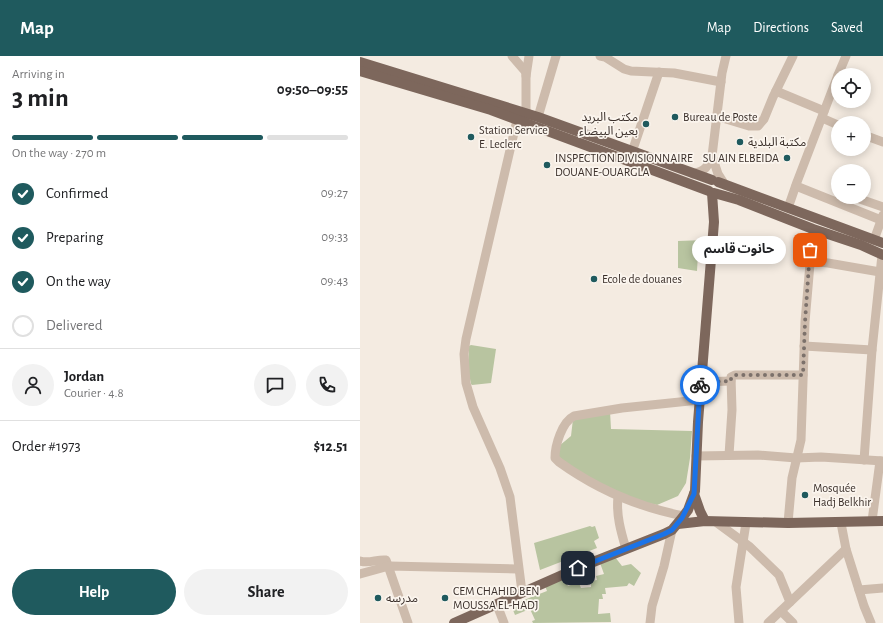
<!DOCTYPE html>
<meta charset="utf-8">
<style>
body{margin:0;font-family:"Alegreya Sans","Noto Sans Arabic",sans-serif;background:#f2f2f2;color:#202124;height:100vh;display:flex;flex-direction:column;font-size:15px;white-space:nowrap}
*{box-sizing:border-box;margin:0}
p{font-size:13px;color:#757577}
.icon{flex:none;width:22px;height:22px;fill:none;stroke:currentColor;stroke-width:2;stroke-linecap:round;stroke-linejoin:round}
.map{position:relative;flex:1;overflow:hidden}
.panel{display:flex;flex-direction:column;background:#fff;width:360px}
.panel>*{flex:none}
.controls{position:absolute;left:471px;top:12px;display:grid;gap:8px}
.controls a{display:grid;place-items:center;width:40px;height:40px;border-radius:50%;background:#fff;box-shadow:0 2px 10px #0003;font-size:20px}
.pin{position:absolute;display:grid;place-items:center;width:34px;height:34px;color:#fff;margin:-17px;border-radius:8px;box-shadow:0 2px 6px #0006}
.courier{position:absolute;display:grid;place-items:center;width:40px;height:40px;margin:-20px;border:3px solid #1a73e8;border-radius:50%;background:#fff;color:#222;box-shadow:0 1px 5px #0007}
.bubble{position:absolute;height:28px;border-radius:14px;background:#fff;box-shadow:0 2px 10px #0003;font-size:13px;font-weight:700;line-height:28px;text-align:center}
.summary em{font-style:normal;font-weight:700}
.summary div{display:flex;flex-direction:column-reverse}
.summary{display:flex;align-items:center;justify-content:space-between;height:68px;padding:0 12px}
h1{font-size:26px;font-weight:700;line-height:30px}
.bar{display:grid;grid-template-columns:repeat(4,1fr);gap:6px 4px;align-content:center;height:48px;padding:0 12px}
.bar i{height:5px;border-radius:3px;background:#e0e0e0}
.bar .current{background:#1f5a5e}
.bar p{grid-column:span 4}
.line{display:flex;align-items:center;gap:10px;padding:0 12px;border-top:1px solid #e0e0e0}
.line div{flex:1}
.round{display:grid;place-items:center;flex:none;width:42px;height:42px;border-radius:21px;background:#f2f2f2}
ol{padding:0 12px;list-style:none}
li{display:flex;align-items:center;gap:12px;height:44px}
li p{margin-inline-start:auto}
li .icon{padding:4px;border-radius:50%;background:#1f5a5e;color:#fff;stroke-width:4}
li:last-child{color:#757577}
li i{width:22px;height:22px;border:2px solid #e0e0e0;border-radius:50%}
.primary-button{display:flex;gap:8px;margin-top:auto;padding:8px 12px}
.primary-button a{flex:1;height:46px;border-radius:24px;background:#1f5a5e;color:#fff;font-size:16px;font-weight:700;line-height:46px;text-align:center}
.primary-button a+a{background:#f2f2f2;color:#202124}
header{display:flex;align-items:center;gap:24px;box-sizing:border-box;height:56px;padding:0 20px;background:#1f5a5e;color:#fff}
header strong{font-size:19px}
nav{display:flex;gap:22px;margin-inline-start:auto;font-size:14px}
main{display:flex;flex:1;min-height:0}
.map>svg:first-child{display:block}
.green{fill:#b8c4a0}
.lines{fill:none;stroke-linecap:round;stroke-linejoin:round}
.minor{stroke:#cdbbac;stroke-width:9}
.major{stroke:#7d675c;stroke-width:10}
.done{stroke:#7c716b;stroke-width:4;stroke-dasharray:0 7.2}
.route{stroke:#1a73e8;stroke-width:5}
.poi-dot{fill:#1f5a5e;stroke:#fbf5ee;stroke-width:1.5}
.labels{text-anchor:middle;stroke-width:3.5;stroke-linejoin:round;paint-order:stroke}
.poi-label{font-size:12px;fill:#3b302b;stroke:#fbf5ee;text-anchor:start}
</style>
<header>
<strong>Map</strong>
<nav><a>Map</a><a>Directions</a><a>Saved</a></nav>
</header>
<main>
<section class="panel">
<div class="summary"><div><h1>3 min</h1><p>Arriving in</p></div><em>09:50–09:55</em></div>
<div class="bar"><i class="current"></i><i class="current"></i><i class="current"></i><i></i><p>On the way · 270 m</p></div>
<ol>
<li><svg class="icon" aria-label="check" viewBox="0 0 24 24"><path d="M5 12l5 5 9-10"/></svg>Confirmed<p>09:27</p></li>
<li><svg class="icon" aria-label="check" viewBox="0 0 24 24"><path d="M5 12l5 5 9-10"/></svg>Preparing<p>09:33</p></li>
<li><svg class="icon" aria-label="check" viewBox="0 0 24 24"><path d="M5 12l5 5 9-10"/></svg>On the way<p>09:43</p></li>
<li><i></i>Delivered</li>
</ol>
<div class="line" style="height:72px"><a class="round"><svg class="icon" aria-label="person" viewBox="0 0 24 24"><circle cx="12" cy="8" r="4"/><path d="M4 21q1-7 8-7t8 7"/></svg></a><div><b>Jordan</b><p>Courier · 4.8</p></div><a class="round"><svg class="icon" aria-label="chat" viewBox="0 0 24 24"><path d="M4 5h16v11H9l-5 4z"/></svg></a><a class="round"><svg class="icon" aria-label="phone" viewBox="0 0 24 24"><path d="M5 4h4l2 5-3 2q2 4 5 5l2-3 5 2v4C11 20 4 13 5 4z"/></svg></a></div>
<div class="line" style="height:52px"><div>Order #1973</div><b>$12.51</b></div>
<div class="primary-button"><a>Help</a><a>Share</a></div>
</section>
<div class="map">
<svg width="523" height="567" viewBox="0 0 523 567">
<rect width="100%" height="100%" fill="#f4ebe1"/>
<g class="green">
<polygon points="345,184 346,198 338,198 337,215 318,212 318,185"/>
<polygon points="111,289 136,293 131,327 112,329 111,328 108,313 109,290"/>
<polygon points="250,355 251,373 332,375 330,402 326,427 318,440 297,449 261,441 199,404 199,390 211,380 213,363"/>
<polygon points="230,470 232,471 235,470 239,482 234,485 237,492 180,514 174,487"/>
<polygon points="255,501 262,510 271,508 281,517 274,530 269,527 267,530 245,532 246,538 242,538 243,543 239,543 238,558 250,557 251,566 173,567 172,565 175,564 170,553 155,559 151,549 187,535 184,527 204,519 208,530 216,527 211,516 214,515 221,532 231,531 231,525 237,524 236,520 244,518 240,507"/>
</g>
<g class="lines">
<g class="minor">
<polyline points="152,0 165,15 166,18 166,57"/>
<polyline points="240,0 245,1 264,13 271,15 314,17 361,26"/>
<polyline points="478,19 486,0"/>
<polyline points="166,20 169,0"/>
<polyline points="416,35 464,55"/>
<polyline points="356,60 389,70 398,70 404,63 413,41 433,0"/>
<polyline points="178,61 196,0"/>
<polyline points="462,62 478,69"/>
<polyline points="157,64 106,283 104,298 106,327 113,351 140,412 150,441 162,536"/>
<polyline points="504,79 523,86"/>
<polyline points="272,96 299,16"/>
<polyline points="352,100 358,118 365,129"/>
<path d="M333,118C346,114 347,112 352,100L362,17L366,0"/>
<polyline points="436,130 521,164"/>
<polyline points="494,141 523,151"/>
<polyline points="428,152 437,126 478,19"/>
<polyline points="514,184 523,159"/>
<polyline points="449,205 468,207 520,216"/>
<polyline points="444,290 512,294"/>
<polyline points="340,326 371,325"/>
<polyline points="369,399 372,354 371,321 375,319 443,319"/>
<polyline points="336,400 398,399 436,402 461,401 523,405"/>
<polyline points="504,404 512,294 522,199"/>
<path d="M258,441C256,459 261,476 266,493"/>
<path d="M324,460C277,451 238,434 199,406L195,402C195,389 202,366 214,360L262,352L339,344"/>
<polyline points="512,465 520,405"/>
<polyline points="356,466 390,491 419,519 430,546"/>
<polyline points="428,467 432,422 441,384 445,266 453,173"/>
<polyline points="481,467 486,493 504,550 511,567"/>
<path d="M0,505C9,508 17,503 26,504L48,567"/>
<polyline points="0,518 29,510 158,513"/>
<polyline points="499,534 523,532"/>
<polyline points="137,549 144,567"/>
<polyline points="421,555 433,567"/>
<polyline points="290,567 292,550 304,510 312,474"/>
<polyline points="379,567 376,531 386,467"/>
<polyline points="408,567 486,493"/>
</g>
<g class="major">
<polyline points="0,6 178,61 352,124"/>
<polyline points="0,15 131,54 349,135"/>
<polyline points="358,126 523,187"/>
<polyline points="354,137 379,144 453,173 501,189 523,199"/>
<polyline points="334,438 340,455 345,465"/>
<polyline points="318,468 345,465 428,467 523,465"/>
<polyline points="94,567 218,512 304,478 312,474 322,462 328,454 335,435 338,366 354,166 352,137"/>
</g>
</g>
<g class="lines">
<polyline class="done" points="340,329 340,326 371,325 371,322 375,319 443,319 445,266 450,194"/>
<polyline class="route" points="218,512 304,478 312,474 322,462 334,438 340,329"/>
</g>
<g class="poi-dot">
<circle cx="315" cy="61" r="4"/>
<circle cx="286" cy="68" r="4"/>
<circle cx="111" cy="81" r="4"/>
<circle cx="380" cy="86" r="4"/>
<circle cx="427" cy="102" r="4"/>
<circle cx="187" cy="109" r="4"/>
<circle cx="234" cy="223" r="4"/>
<circle cx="445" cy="439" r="4"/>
<circle cx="18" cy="542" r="4"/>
<circle cx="85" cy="542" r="4"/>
</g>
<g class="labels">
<g class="poi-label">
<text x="278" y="65" text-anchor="end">مكتب البريد<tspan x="278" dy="14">بعين البيضاء</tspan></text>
<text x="323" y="65">Bureau de Poste</text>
<text x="119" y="78">Station Service<tspan x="119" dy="14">E. Leclerc</tspan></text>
<text x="388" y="90">مكتبة البلدية</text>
<text x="195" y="106">INSPECTION DIVISIONNAIRE<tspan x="195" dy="14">DOUANE-OUARGLA</tspan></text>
<text x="419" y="106" text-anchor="end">SU AIN ELBEIDA</text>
<text x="242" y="227">Ecole de douanes</text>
<text x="453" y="436">Mosquée<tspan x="453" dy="14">Hadj Belkhir</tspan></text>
<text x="93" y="539">CEM CHAHID BEN<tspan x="93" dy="14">MOUSSA EL-HADJ</tspan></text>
<text x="26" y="546">مدرسه</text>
</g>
</g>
</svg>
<div class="controls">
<a><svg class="icon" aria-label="locate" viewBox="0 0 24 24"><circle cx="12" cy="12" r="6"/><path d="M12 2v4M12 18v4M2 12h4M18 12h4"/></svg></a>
<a>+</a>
<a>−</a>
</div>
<div class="pin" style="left:450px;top:194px;background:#ea580c"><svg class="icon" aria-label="bag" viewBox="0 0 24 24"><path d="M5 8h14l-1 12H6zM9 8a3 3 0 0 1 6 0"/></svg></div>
<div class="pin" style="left:218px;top:512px;background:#1f2937"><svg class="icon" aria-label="home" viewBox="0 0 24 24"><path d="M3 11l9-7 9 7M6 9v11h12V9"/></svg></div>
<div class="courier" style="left:340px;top:329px"><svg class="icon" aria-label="bike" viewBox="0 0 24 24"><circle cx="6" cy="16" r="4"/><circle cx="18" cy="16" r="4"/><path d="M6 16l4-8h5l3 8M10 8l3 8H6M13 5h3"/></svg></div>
<div class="bubble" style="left:332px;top:180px;width:94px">حانوت قاسم</div>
</div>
</main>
